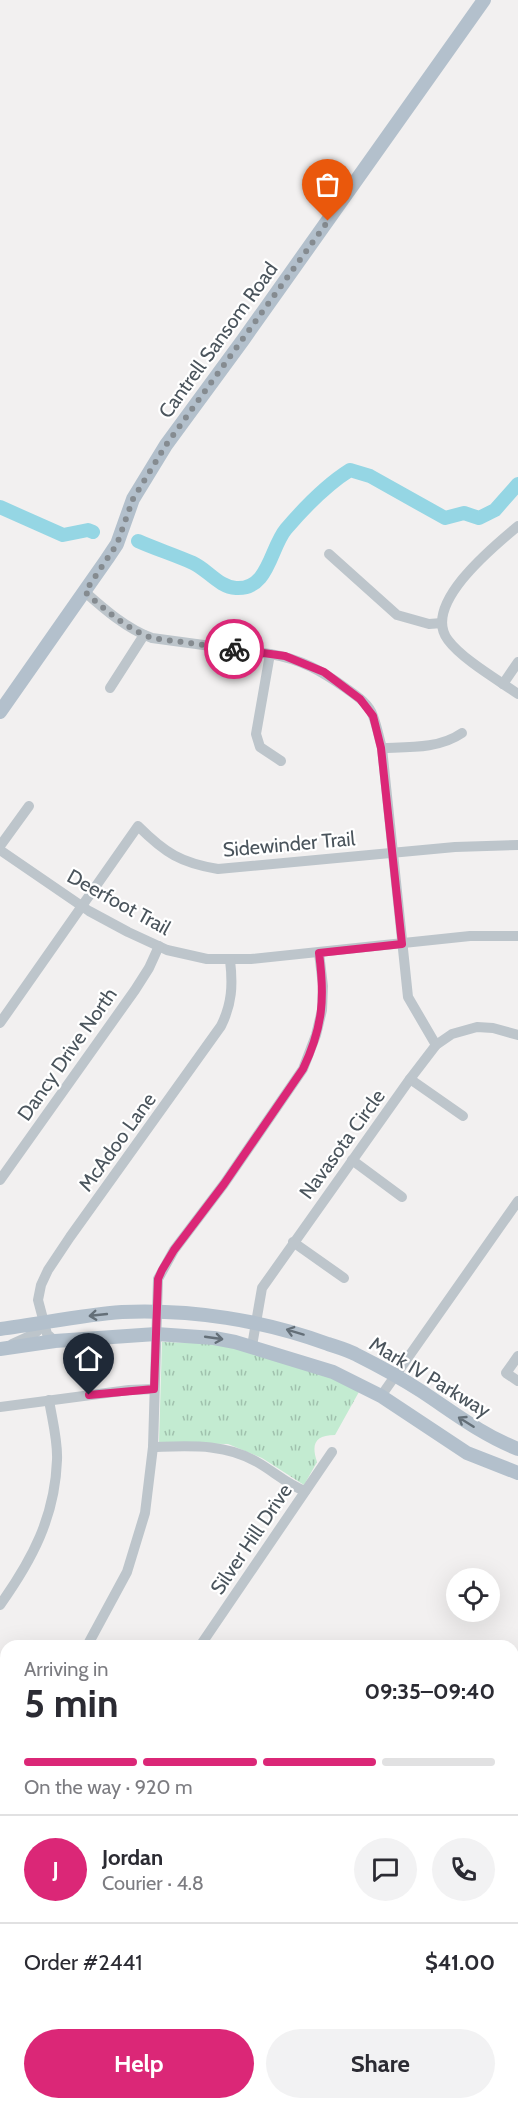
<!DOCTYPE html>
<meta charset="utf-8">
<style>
body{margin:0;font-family:Cabin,sans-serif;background:#f2f2f3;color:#2b2b33;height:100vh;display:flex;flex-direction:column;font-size:22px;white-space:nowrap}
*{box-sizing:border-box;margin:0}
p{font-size:20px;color:#7c7c81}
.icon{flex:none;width:33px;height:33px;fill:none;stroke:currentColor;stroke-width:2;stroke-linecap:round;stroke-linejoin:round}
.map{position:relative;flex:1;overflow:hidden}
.side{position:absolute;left:0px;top:1640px;width:519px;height:470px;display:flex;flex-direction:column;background:#fff;border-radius:18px 18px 0 0;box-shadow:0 6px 24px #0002}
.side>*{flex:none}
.buttons{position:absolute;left:446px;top:1568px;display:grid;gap:12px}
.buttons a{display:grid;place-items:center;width:54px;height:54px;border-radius:50%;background:#fff;box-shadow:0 6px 24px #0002;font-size:30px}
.pin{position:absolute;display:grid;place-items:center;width:51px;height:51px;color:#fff;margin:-62px -26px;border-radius:50% 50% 50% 0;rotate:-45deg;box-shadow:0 0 6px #0007}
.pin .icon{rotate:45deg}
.courier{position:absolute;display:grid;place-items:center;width:60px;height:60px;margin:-30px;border:4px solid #db2777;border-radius:50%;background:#fff;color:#222;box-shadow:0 2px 8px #0007}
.overview em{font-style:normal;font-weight:700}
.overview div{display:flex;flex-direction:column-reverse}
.overview{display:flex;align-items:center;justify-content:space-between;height:102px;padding:0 24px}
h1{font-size:39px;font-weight:700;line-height:45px}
.bar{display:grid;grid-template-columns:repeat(4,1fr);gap:9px 6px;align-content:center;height:72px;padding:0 24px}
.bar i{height:8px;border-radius:4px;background:#e1e1e2}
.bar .current{background:#db2777}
.bar p{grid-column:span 4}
.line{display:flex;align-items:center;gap:15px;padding:0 24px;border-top:2px solid #e1e1e2}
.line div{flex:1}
.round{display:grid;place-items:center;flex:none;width:63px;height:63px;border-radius:32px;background:#f2f2f3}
.action{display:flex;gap:12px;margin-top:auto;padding:12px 24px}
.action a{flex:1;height:69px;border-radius:36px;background:#db2777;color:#fff;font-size:24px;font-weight:700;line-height:69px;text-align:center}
.action a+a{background:#f2f2f3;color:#2b2b33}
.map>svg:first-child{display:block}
.park{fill:url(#park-tufts)}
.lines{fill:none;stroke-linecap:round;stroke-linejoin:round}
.river{stroke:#95d6e4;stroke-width:14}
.minor{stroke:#bdc5cb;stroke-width:10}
.major{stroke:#b3c0cc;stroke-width:14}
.oneway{stroke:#646f78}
.done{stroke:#858b90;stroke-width:6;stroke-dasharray:0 10.8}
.route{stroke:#db2777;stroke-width:8}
.labels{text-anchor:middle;stroke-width:4.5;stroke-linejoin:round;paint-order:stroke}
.street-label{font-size:20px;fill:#4a545c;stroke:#fff}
</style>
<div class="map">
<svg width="518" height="2108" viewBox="0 0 518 2108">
<defs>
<pattern id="park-tufts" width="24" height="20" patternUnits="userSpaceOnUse" patternTransform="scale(1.5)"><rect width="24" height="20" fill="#c3ebd1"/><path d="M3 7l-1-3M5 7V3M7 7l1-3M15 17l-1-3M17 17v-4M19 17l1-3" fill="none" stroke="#a0c1ad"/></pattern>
</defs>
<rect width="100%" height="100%" fill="#f2f0f0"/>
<path class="park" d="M162,1342C180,1343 199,1342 218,1345C268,1353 314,1370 360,1390L335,1435C315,1435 311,1444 317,1462L304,1485L262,1458L228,1444L159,1443Z"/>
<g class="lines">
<g class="river">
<polyline points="0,507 63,535 88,530 93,532"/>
<path d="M138,541C156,549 175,555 193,563C208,570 219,587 236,588C269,590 270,548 286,529C304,508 326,485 350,470L370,476L445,518L464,513L479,518L495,510L518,484"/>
</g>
<g class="minor">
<path d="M518,526C494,546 421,605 448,640C462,659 498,680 518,694"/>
<polyline points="329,554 397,615 429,624 442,623"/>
<path d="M85,592C104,609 127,629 152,638L270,654C301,659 322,671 347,689C357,696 369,704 373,716C377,726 379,738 382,748L408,997L436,1045"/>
<polyline points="270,654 256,734 260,747 281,761"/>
<polyline points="503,684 518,662"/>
<polyline points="110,688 144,635"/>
<path d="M382,748C408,747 439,749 462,733"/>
<polyline points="0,846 29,806"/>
<polyline points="0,850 89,911 128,932 167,950 207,959 251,959 470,936 518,936"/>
<path d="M0,1023L138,826C165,853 181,863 218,869L455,847L518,845"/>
<polyline points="410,1079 463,1116"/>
<polyline points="352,1160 402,1197"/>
<polyline points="0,1180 135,990 149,968 159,946"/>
<polyline points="293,1242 344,1278"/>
<path d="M55,1341L47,1334L38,1300L41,1285L48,1270L70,1237L221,1026C232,1004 233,985 230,960"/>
<polyline points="12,1344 34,1334 46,1323"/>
<polyline points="252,1346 262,1288 410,1079 436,1045 452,1034 477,1027 493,1028 518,1035"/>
<polyline points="518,1356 506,1373 518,1381"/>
<polyline points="381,1396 518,1201"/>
<polyline points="0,1407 129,1390 154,1389"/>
<path d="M153,1447C189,1446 225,1443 257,1462C273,1471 288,1485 305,1491"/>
<path d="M0,1605C32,1560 55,1517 57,1460C58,1441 52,1419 49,1400"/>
<polyline points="87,1646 127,1572 145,1513 153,1447 158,1279 174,1250 224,1184 303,1069 316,1035 322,1010 323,986 319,953"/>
<polyline points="200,1646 332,1452"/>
<polyline points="0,1769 6,1761"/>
<polyline points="0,1802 6,1806"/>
<polyline points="0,1916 6,1920"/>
<polyline points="0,2026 6,2031"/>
<polyline points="0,2084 6,2076"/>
</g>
<g class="major">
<polyline points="0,712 107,559 117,544 133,499 166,445 243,340 484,0"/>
<path d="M0,1329C40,1324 81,1315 122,1312C191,1309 263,1320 328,1344C337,1347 348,1350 357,1355C379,1366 401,1378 421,1391C453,1412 482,1435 518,1449"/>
<polyline points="0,1349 55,1341 156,1334 214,1338 235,1342 333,1372 381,1396 467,1453 518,1473"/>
</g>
</g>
<defs><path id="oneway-shaft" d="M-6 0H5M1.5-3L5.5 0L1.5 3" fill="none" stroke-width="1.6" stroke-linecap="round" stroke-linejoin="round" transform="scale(1.5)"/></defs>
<g class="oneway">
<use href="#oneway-shaft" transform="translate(98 1315) rotate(174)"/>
<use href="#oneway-shaft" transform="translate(295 1332) rotate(-163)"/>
<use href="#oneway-shaft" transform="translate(214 1338) rotate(8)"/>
<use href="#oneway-shaft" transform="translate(466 1422) rotate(-148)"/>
</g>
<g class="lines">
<path class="done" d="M234,649L152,638C127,629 104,609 85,592L117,544L133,499L166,445L328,221"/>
<path class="route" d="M89,1395L154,1389L158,1279L162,1270L174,1250L224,1184L303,1069C323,1027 325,998 319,953L402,944L381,748L373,716L360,699L324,672L285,656L234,649"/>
</g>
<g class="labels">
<g class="street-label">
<text transform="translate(218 340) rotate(-54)" y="7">Cantrell Sansom Road</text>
<text transform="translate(289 844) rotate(-5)" y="7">Sidewinder Trail</text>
<text transform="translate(119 902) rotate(29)" y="7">Deerfoot Trail</text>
<text transform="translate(67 1054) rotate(-55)" y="7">Dancy Drive North</text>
<text transform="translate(117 1142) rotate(-54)" y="7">McAdoo Lane</text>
<text transform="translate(342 1144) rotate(-54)" y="7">Navasota Circle</text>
<text transform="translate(430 1377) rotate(31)" y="7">Mark IV Parkway</text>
<text transform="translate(251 1539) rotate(-56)" y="7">Silver Hill Drive</text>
</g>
</g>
</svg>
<div class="buttons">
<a><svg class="icon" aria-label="locate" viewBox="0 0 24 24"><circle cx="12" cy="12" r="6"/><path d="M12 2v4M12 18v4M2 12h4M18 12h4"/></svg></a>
</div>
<div class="pin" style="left:328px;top:221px;background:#ea580c"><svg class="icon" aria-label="bag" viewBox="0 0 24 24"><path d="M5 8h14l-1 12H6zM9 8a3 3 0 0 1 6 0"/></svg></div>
<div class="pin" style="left:89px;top:1395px;background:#1f2937"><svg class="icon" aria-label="home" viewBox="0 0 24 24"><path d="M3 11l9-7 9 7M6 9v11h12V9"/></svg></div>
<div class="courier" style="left:234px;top:649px"><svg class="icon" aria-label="bike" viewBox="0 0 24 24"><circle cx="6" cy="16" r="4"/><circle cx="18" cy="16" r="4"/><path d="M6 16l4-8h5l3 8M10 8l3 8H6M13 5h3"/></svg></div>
<section class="side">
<div class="overview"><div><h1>5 min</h1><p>Arriving in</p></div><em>09:35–09:40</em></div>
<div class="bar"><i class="current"></i><i class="current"></i><i class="current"></i><i></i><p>On the way · 920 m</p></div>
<div class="line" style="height:108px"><b class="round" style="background:#db2777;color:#fff">J</b><div><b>Jordan</b><p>Courier · 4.8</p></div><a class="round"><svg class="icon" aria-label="chat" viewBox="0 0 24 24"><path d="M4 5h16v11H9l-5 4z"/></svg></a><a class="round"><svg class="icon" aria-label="phone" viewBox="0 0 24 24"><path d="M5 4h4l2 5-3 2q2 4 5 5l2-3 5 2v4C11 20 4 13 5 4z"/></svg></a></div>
<div class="line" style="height:78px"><div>Order #2441</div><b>$41.00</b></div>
<div class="action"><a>Help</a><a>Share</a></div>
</section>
</div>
